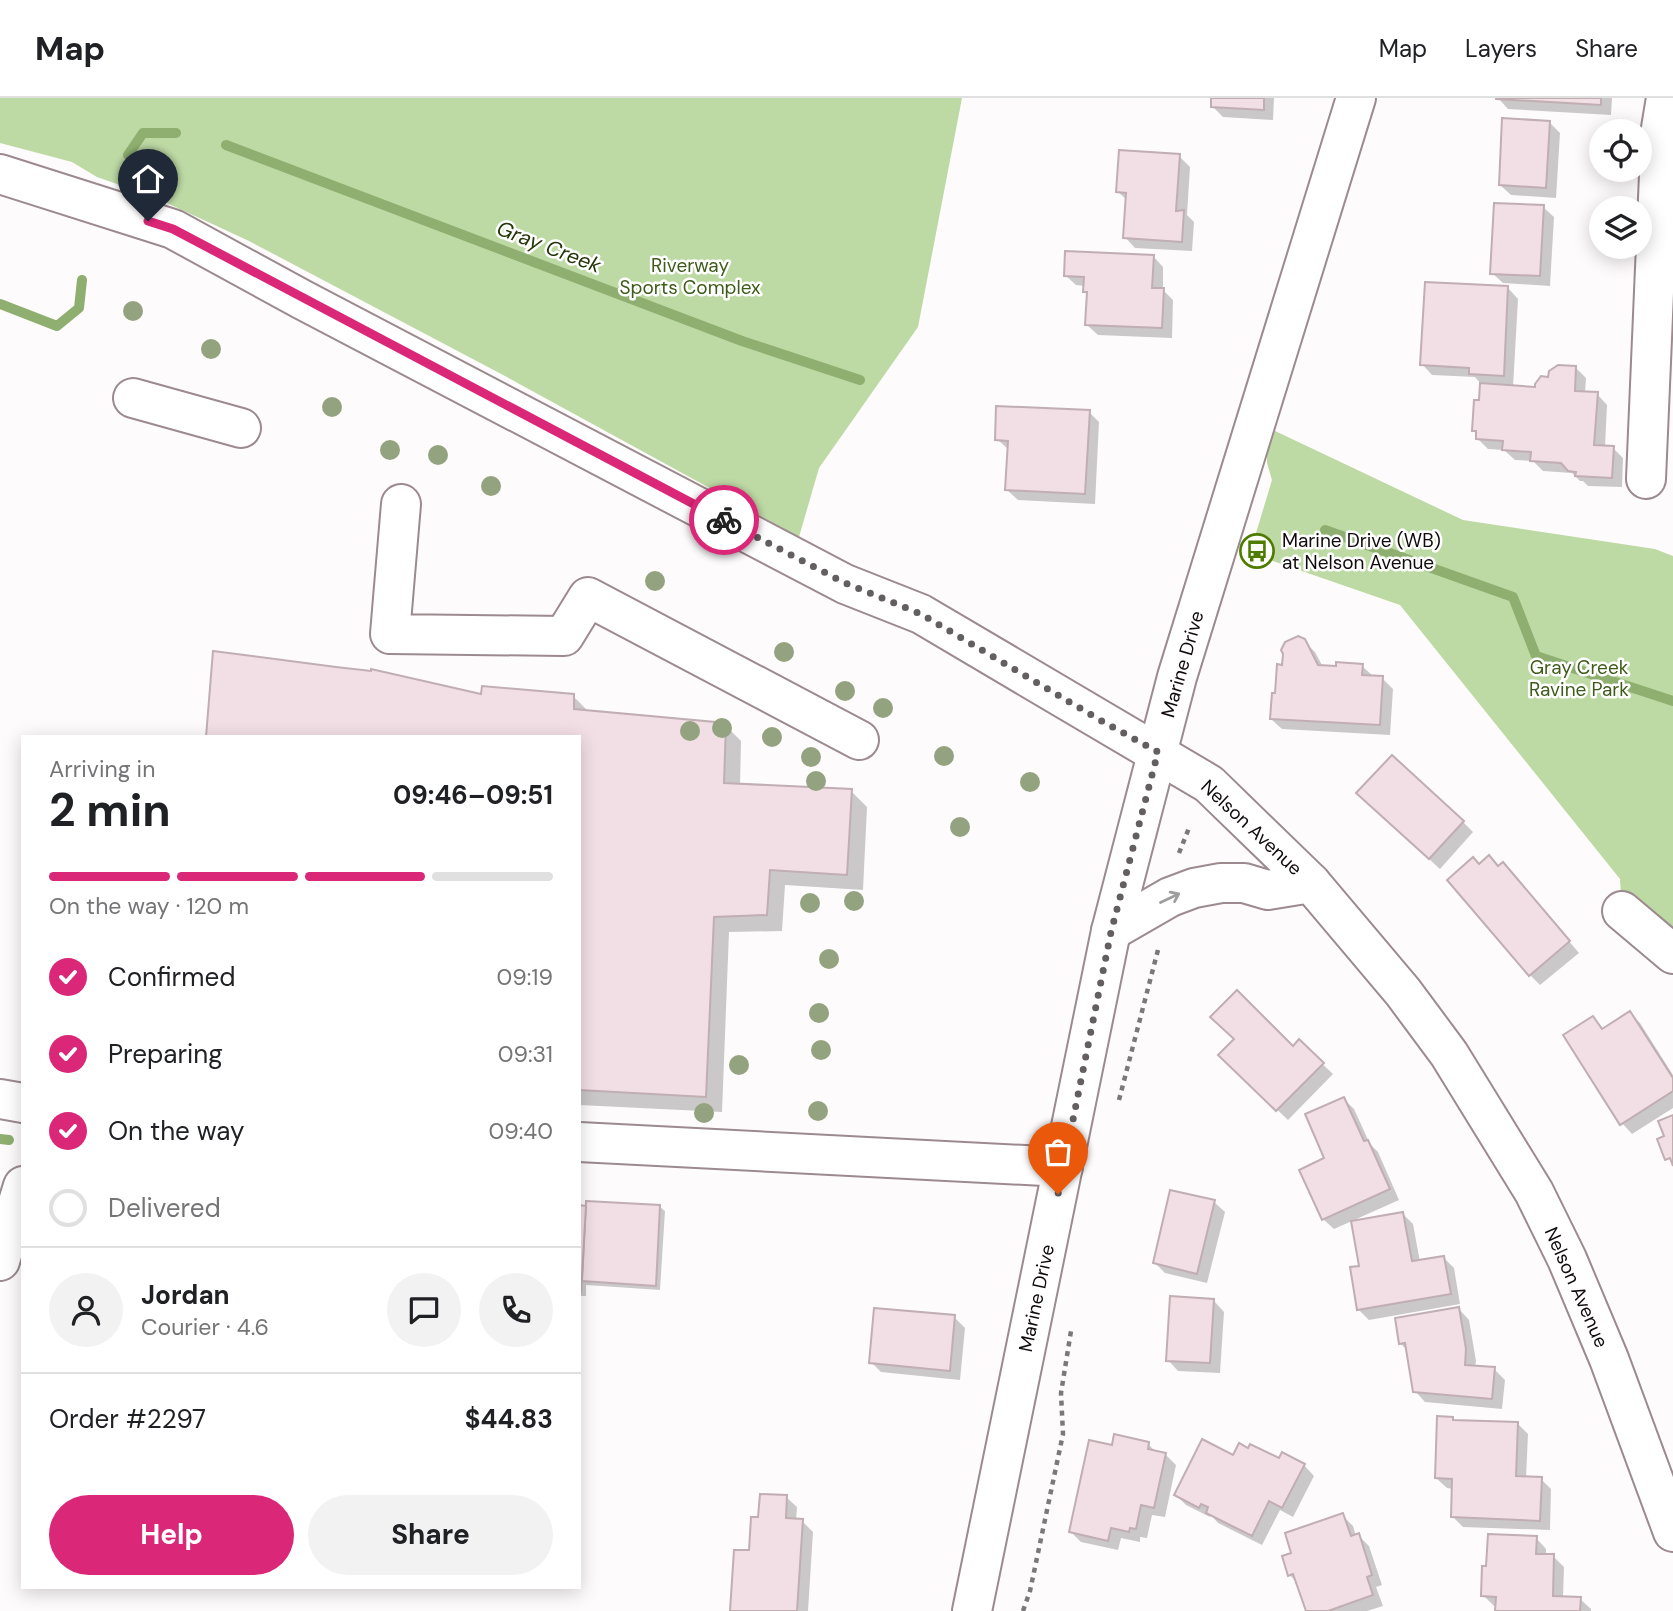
<!DOCTYPE html>
<meta charset="utf-8">
<style>
body{margin:0;font-family:"DM Sans",sans-serif;background:#f2f2f2;color:#202124;height:100vh;display:flex;flex-direction:column;font-size:26px;white-space:nowrap}
*{box-sizing:border-box;margin:0}
p{font-size:23px;color:#757577}
.icon{flex:none;width:38px;height:38px;fill:none;stroke:currentColor;stroke-width:2;stroke-linecap:round;stroke-linejoin:round}
.map{position:relative;flex:1;overflow:hidden}
.details{position:absolute;left:21px;top:637px;width:560px;height:854px;display:flex;flex-direction:column;background:#fff;border-radius:0px;box-shadow:0 4px 18px #0003}
.details>*{flex:none}
.tools{position:absolute;left:1589px;top:21px;display:grid;gap:14px}
.tools a{display:grid;place-items:center;width:63px;height:63px;border-radius:50%;background:#fff;box-shadow:0 4px 18px #0003;font-size:35px}
.pin{position:absolute;display:grid;place-items:center;width:60px;height:60px;color:#fff;margin:-72px -30px;border-radius:50% 50% 50% 0;rotate:-45deg;box-shadow:0 0 7px #0007}
.pin .icon{rotate:45deg}
.courier{position:absolute;display:grid;place-items:center;width:70px;height:70px;margin:-35px;border:5px solid #db2777;border-radius:50%;background:#fff;color:#222;box-shadow:0 2px 9px #0007}
.head em{font-style:normal;font-weight:700}
.head div{display:flex;flex-direction:column-reverse}
.head{display:flex;align-items:center;justify-content:space-between;height:119px;padding:0 28px}
h1{font-size:46px;font-weight:700;line-height:52px}
.bar{display:grid;grid-template-columns:repeat(4,1fr);gap:10px 7px;align-content:center;height:84px;padding:0 28px}
.bar i{height:9px;border-radius:5px;background:#e0e0e0}
.bar .current{background:#db2777}
.bar p{grid-column:span 4}
.line{display:flex;align-items:center;gap:18px;padding:0 28px;border-top:2px solid #e0e0e0}
.line div{flex:1}
.round{display:grid;place-items:center;flex:none;width:74px;height:74px;border-radius:37px;background:#f2f2f2}
ol{padding:0 28px;list-style:none}
li{display:flex;align-items:center;gap:21px;height:77px}
li p{margin-inline-start:auto}
li .icon{padding:7px;border-radius:50%;background:#db2777;color:#fff;stroke-width:4}
li:last-child{color:#757577}
li i{width:38px;height:38px;border:4px solid #e0e0e0;border-radius:50%}
.cta{display:flex;gap:14px;margin-top:auto;padding:14px 28px}
.cta a{flex:1;height:80px;border-radius:42px;background:#db2777;color:#fff;font-size:28px;font-weight:700;line-height:80px;text-align:center}
.cta a+a{background:#f2f2f2;color:#202124}
header{display:flex;align-items:center;gap:42px;box-sizing:border-box;height:98px;padding:0 35px;background:#fff;border-bottom:2px solid #e0e0e0}
header strong{font-size:33px}
nav{display:flex;gap:38px;margin-inline-start:auto;font-size:24px}
.map>svg:first-child{display:block}
.green{fill:#bdd9a4}
.shadow{fill:#0003}
.lines{fill:none;stroke-linecap:round;stroke-linejoin:round}
.stream{stroke:#8eaf70;stroke-width:10}
.building{fill:#f2dfe5;stroke:#c0aeb3;stroke-width:2}
.minor-casing{stroke:#9c8a8f;stroke-width:42}
.path{stroke:#7c7778;stroke-width:4.5;stroke-dasharray:5 5;stroke-linecap:butt}
.minor{stroke:#fff;stroke-width:38}
.tree{fill:#94a37f}
.oneway{stroke:#9f9d9e}
.done{stroke:#635e60;stroke-width:7;stroke-dasharray:0 12.6}
.route{stroke:#db2777;stroke-width:9}
.labels{text-anchor:middle;stroke-width:5;stroke-linejoin:round;paint-order:stroke}
.park-label{font-size:19px;fill:#3d5b19;stroke:#fff}
.poi-label{font-size:19px;fill:#100a0c;stroke:#fff;text-anchor:start}
.street-label{font-size:19px;fill:#100a0c;stroke:#fff}
.water-label{font-size:21px;font-style:italic;fill:#223607;stroke:#fff}
</style>
<header>
<strong>Map</strong>
<nav><a>Map</a><a>Layers</a><a>Share</a></nav>
</header>
<div class="map">
<svg width="1673" height="1513" viewBox="0 0 1673 1513">
<rect width="100%" height="100%" fill="#fefbfc"/>
<g class="green">
<polygon points="0,0 962,0 918,229 819,370 799,439 505,278 249,143 154,99 97,79 72,64 0,45"/>
<polygon points="1273,332 1463,422 1655,451 1673,458 1673,856 1622,813 1620,781 1400,507 1250,455 1272,382 1267,365 1267,355"/>
</g>
<g class="shadow">
<polygon points="1213,0 1274,0 1273,22 1223,19 1213,9"/>
<polygon points="1498,0 1612,0 1611,17 1508,11"/>
<polygon points="1549,24 1560,35 1556,100 1511,97 1500,87"/>
<polygon points="1179,58 1190,69 1187,117 1194,124 1192,153 1135,150 1125,139 1127,102 1118,94"/>
<polygon points="1543,109 1554,119 1550,188 1503,185 1492,175"/>
<polygon points="1153,158 1163,169 1163,192 1173,202 1172,240 1098,237 1087,227 1089,198 1084,193 1085,188 1076,187 1065,177"/>
<polygon points="1508,190 1518,201 1513,289 1536,290 1550,281 1575,269 1586,280 1585,295 1597,296 1607,307 1605,349 1613,350 1623,360 1622,389 1588,388 1583,383 1580,383 1572,375 1543,373 1533,363 1515,362 1504,352 1488,351 1478,341 1478,337 1473,332 1480,304 1481,286 1475,279 1432,277 1422,266"/>
<polygon points="1089,314 1099,324 1095,406 1018,402 1007,392 1009,352 997,341"/>
<polygon points="1304,543 1315,554 1323,569 1362,568 1373,578 1382,580 1393,591 1390,637 1282,631 1271,621 1284,568"/>
<polygon points="483,598 573,598 589,614 725,627 741,643 740,688 851,693 867,709 863,792 785,787 782,833 729,834 722,1014 579,1007 579,639"/>
<polygon points="1369,706 1463,724 1473,734 1440,771"/>
<polygon points="1479,768 1499,770 1513,777 1579,855 1540,887 1530,877"/>
<polygon points="1630,915 1640,925 1673,977 1673,1010 1632,1036 1622,1025 1593,920 1604,931"/>
<polygon points="1299,944 1333,976 1288,1022 1220,957 1293,950"/>
<polygon points="1344,1001 1354,1011 1370,1046 1378,1054 1399,1102 1334,1131 1323,1121 1326,1061"/>
<polygon points="1214,1104 1225,1114 1207,1185 1165,1175 1155,1165"/>
<polygon points="579,1109 660,1109 665,1113 660,1192 586,1187 586,1198 579,1198"/>
<polygon points="1403,1116 1413,1126 1420,1164 1443,1159 1454,1170 1460,1206 1369,1222 1359,1212 1361,1169"/>
<polygon points="1214,1203 1224,1214 1220,1275 1178,1273 1168,1262"/>
<polygon points="1459,1211 1469,1222 1476,1263 1475,1269 1494,1271 1505,1282 1502,1311 1425,1304 1415,1293 1408,1253 1401,1246"/>
<polygon points="954,1219 965,1230 960,1282 881,1274 871,1264"/>
<polygon points="1452,1321 1455,1323 1518,1326 1528,1336 1526,1380 1541,1381 1551,1391 1550,1432 1463,1429 1452,1418 1453,1391 1447,1390 1436,1380"/>
<polygon points="1148,1346 1157,1355 1165,1356 1176,1367 1165,1419 1152,1417 1147,1440 1140,1439 1140,1444 1121,1440 1118,1452 1081,1444 1071,1434"/>
<polygon points="1234,1359 1304,1367 1314,1378 1293,1419 1280,1412 1262,1447 1218,1425 1211,1417 1210,1419 1186,1407 1176,1397"/>
<polygon points="786,1399 797,1409 796,1423 802,1423 813,1434 808,1513 732,1513 759,1421"/>
<polygon points="1342,1417 1353,1428 1356,1438 1358,1437 1369,1448 1382,1487 1376,1489 1383,1508 1367,1513 1308,1513 1298,1486 1290,1477 1293,1456"/>
<polygon points="1536,1440 1546,1451 1546,1458 1553,1458 1564,1469 1563,1500 1580,1501 1591,1511 1591,1513 1497,1513 1497,1508 1494,1508 1483,1497"/>
</g>
<g class="lines">
<g class="stream">
<polyline points="226,47 742,243 860,282"/>
<polyline points="128,57 143,35 176,35"/>
<polyline points="0,206 57,228 79,210 82,182"/>
<polyline points="1325,432 1513,499 1536,558 1673,603"/>
<polyline points="0,1041 9,1042"/>
</g>
</g>
<g class="building">
<polygon points="1211,0 1264,0 1264,12 1211,9"/>
<polygon points="1496,0 1601,0 1601,7 1496,1"/>
<polygon points="1502,20 1550,23 1546,90 1499,87"/>
<polygon points="1119,52 1180,56 1176,113 1184,112 1182,144 1123,140 1126,95 1116,94"/>
<polygon points="1494,105 1544,107 1540,178 1490,176"/>
<polygon points="1065,153 1154,157 1152,190 1164,190 1162,230 1085,227 1087,194 1083,194 1084,179 1064,178"/>
<polygon points="1425,184 1508,188 1504,278 1469,276 1469,270 1420,267"/>
<polygon points="1558,267 1576,268 1575,293 1598,294 1594,347 1614,348 1612,380 1575,378 1576,374 1568,373 1561,365 1530,363 1531,354 1502,352 1503,343 1476,341 1476,333 1472,333 1474,302 1479,302 1480,285 1535,289 1535,286 1541,278 1548,279 1549,273"/>
<polygon points="996,308 1090,312 1085,396 1005,392 1008,343 995,342"/>
<polygon points="1298,538 1305,541 1318,567 1336,568 1336,564 1363,566 1362,577 1383,578 1380,627 1270,621 1272,595 1275,595 1277,566 1282,567 1283,556 1281,552 1285,544"/>
<polygon points="213,553 336,569 371,573 371,571 481,596 482,588 574,596 574,611 726,625 724,685 852,691 847,777 770,772 767,817 714,819 706,999 579,992 579,639 206,639"/>
<polygon points="1392,657 1464,723 1429,761 1356,695"/>
<polygon points="1489,757 1498,768 1503,764 1570,843 1529,878 1447,782 1473,759 1479,766"/>
<polygon points="1237,892 1293,948 1299,941 1324,965 1276,1013 1218,957 1234,941 1210,919"/>
<polygon points="1630,913 1673,980 1673,993 1620,1027 1563,937 1593,918 1602,931"/>
<polygon points="1344,999 1364,1043 1368,1042 1390,1091 1322,1122 1299,1072 1324,1060 1305,1016"/>
<polygon points="1673,1017 1673,1068 1670,1060 1665,1062 1657,1041 1664,1038 1658,1023"/>
<polygon points="1170,1092 1215,1102 1197,1176 1153,1165"/>
<polygon points="586,1103 660,1107 656,1188 582,1183"/>
<polygon points="579,1107 586,1108 581,1194 579,1194"/>
<polygon points="1403,1114 1412,1163 1444,1158 1451,1196 1357,1212 1350,1169 1359,1168 1351,1123"/>
<polygon points="1170,1198 1214,1201 1210,1265 1166,1263"/>
<polygon points="1459,1209 1466,1251 1465,1267 1495,1269 1492,1301 1413,1294 1405,1245 1399,1246 1395,1220"/>
<polygon points="874,1210 955,1217 950,1273 869,1265"/>
<polygon points="1437,1318 1453,1319 1453,1322 1518,1324 1516,1378 1542,1379 1540,1423 1451,1419 1452,1381 1435,1380"/>
<polygon points="1114,1336 1149,1344 1148,1351 1166,1355 1154,1410 1141,1407 1136,1431 1130,1430 1129,1434 1111,1430 1108,1443 1069,1434 1089,1342 1112,1347"/>
<polygon points="1202,1341 1233,1357 1239,1345 1248,1350 1250,1346 1279,1360 1282,1354 1305,1366 1282,1410 1269,1403 1252,1438 1206,1415 1208,1409 1201,1406 1199,1410 1174,1397"/>
<polygon points="760,1396 787,1397 786,1420 803,1421 797,1513 730,1513 734,1452 749,1452 751,1419 758,1419"/>
<polygon points="1343,1415 1351,1438 1359,1435 1372,1477 1367,1479 1373,1497 1328,1513 1306,1513 1293,1476 1288,1478 1282,1458 1291,1455 1285,1435"/>
<polygon points="1488,1436 1537,1438 1536,1456 1554,1456 1553,1498 1581,1499 1580,1513 1495,1513 1496,1499 1481,1498 1482,1468 1486,1468"/>
</g>
<g class="lines">
<g class="minor-casing">
<g id="minor">
<polyline points="0,76 173,131 303,202 845,486 921,516 1209,686 1311,785 1403,894 1449,956 1534,1094 1567,1161 1609,1261 1673,1434"/>
<polyline points="133,300 241,330"/>
<polyline points="1646,381 1661,30 1666,0"/>
<polyline points="401,406 390,536 564,538 588,499 859,642"/>
<polyline points="1622,813 1673,856"/>
<polyline points="1111,833 1170,799 1194,790 1221,785 1244,785 1268,792 1311,785"/>
<polyline points="0,1001 23,1005"/>
<polyline points="579,1044 1063,1069"/>
<polyline points="0,1163 23,1088"/>
<polyline points="972,1513 1111,833 1177,579 1356,0"/>
</g>
</g>
<g class="path">
<polyline points="1179,755 1189,730"/>
<polyline points="1119,1002 1159,848"/>
<polyline points="1023,1513 1030,1493 1063,1336 1061,1295 1071,1233"/>
</g>
<use href="#minor" class="minor"/>
</g>
<g class="tree">
<circle cx="133" cy="213" r="10"/>
<circle cx="211" cy="251" r="10"/>
<circle cx="332" cy="309" r="10"/>
<circle cx="390" cy="352" r="10"/>
<circle cx="438" cy="357" r="10"/>
<circle cx="491" cy="388" r="10"/>
<circle cx="655" cy="483" r="10"/>
<circle cx="784" cy="554" r="10"/>
<circle cx="845" cy="593" r="10"/>
<circle cx="883" cy="610" r="10"/>
<circle cx="722" cy="630" r="10"/>
<circle cx="690" cy="633" r="10"/>
<circle cx="772" cy="639" r="10"/>
<circle cx="944" cy="658" r="10"/>
<circle cx="811" cy="659" r="10"/>
<circle cx="816" cy="683" r="10"/>
<circle cx="1030" cy="684" r="10"/>
<circle cx="960" cy="729" r="10"/>
<circle cx="854" cy="803" r="10"/>
<circle cx="810" cy="805" r="10"/>
<circle cx="829" cy="861" r="10"/>
<circle cx="819" cy="915" r="10"/>
<circle cx="821" cy="952" r="10"/>
<circle cx="739" cy="967" r="10"/>
<circle cx="818" cy="1013" r="10"/>
<circle cx="704" cy="1015" r="10"/>
</g>
<defs><path id="oneway-shaft" d="M-6 0H5M1.5-3L5.5 0L1.5 3" fill="none" stroke-width="1.6" stroke-linecap="round" stroke-linejoin="round" transform="scale(1.75)"/></defs>
<use class="oneway" href="#oneway-shaft" transform="translate(1170 800) rotate(-25)"/>
<g class="lines">
<polyline class="done" points="724,422 845,485 921,516 1100,622 1158,654 1111,834 1058,1096"/>
<polyline class="route" points="148,123 173,131 724,422"/>
</g>
<defs>
<g id="bus-ring" transform="scale(1.75)"><circle r="9.5" fill="#fff" stroke="#4e7c01" stroke-width="1.5"/><path d="M-5-6H5V4H4V6H2V4H-2V6H-4V4H-5ZM-3.5-4V0h7V-4ZM-3.5 1.2v1.5H-2V1.2ZM2 1.2v1.5H3.5V1.2Z" fill="#4e7c01"/></g>
</defs>
<g fill-rule="evenodd">
<use href="#bus-ring" x="1257" y="453"/>
</g>
<g class="labels">
<g class="park-label">
<text x="690" y="174">Riverway<tspan x="690" dy="22">Sports Complex</tspan></text>
<text x="1579" y="576">Gray Creek<tspan x="1579" dy="22">Ravine Park</tspan></text>
</g>
<g class="poi-label">
<text x="1282" y="449">Marine Drive (WB)<tspan x="1282" dy="22">at Nelson Avenue</tspan></text>
</g>
<g class="street-label">
<text transform="translate(1182 566) rotate(-74)" y="7">Marine Drive</text>
<text transform="translate(1252 729) rotate(43)" y="7">Nelson Avenue</text>
<text transform="translate(1577 1189) rotate(66)" y="7">Nelson Avenue</text>
<text transform="translate(1036 1200) rotate(-78)" y="7">Marine Drive</text>
</g>
<g class="water-label">
<text transform="translate(549 149) rotate(21)" y="7">Gray Creek</text>
</g>
</g>
</svg>
<div class="tools">
<a><svg class="icon" aria-label="locate" viewBox="0 0 24 24"><circle cx="12" cy="12" r="6"/><path d="M12 2v4M12 18v4M2 12h4M18 12h4"/></svg></a>
<a><svg class="icon" aria-label="layers" viewBox="0 0 24 24"><path d="M12 4l9 5-9 5-9-5zM3 14l9 5 9-5"/></svg></a>
</div>
<div class="pin" style="left:1058px;top:1096px;background:#ea580c"><svg class="icon" aria-label="bag" viewBox="0 0 24 24"><path d="M5 8h14l-1 12H6zM9 8a3 3 0 0 1 6 0"/></svg></div>
<div class="pin" style="left:148px;top:123px;background:#1f2937"><svg class="icon" aria-label="home" viewBox="0 0 24 24"><path d="M3 11l9-7 9 7M6 9v11h12V9"/></svg></div>
<div class="courier" style="left:724px;top:422px"><svg class="icon" aria-label="bike" viewBox="0 0 24 24"><circle cx="6" cy="16" r="4"/><circle cx="18" cy="16" r="4"/><path d="M6 16l4-8h5l3 8M10 8l3 8H6M13 5h3"/></svg></div>
<section class="details">
<div class="head"><div><h1>2 min</h1><p>Arriving in</p></div><em>09:46–09:51</em></div>
<div class="bar"><i class="current"></i><i class="current"></i><i class="current"></i><i></i><p>On the way · 120 m</p></div>
<ol>
<li><svg class="icon" aria-label="check" viewBox="0 0 24 24"><path d="M5 12l5 5 9-10"/></svg>Confirmed<p>09:19</p></li>
<li><svg class="icon" aria-label="check" viewBox="0 0 24 24"><path d="M5 12l5 5 9-10"/></svg>Preparing<p>09:31</p></li>
<li><svg class="icon" aria-label="check" viewBox="0 0 24 24"><path d="M5 12l5 5 9-10"/></svg>On the way<p>09:40</p></li>
<li><i></i>Delivered</li>
</ol>
<div class="line" style="height:126px"><a class="round"><svg class="icon" aria-label="person" viewBox="0 0 24 24"><circle cx="12" cy="8" r="4"/><path d="M4 21q1-7 8-7t8 7"/></svg></a><div><b>Jordan</b><p>Courier · 4.6</p></div><a class="round"><svg class="icon" aria-label="chat" viewBox="0 0 24 24"><path d="M4 5h16v11H9l-5 4z"/></svg></a><a class="round"><svg class="icon" aria-label="phone" viewBox="0 0 24 24"><path d="M5 4h4l2 5-3 2q2 4 5 5l2-3 5 2v4C11 20 4 13 5 4z"/></svg></a></div>
<div class="line" style="height:91px"><div>Order #2297</div><b>$44.83</b></div>
<div class="cta"><a>Help</a><a>Share</a></div>
</section>
</div>
